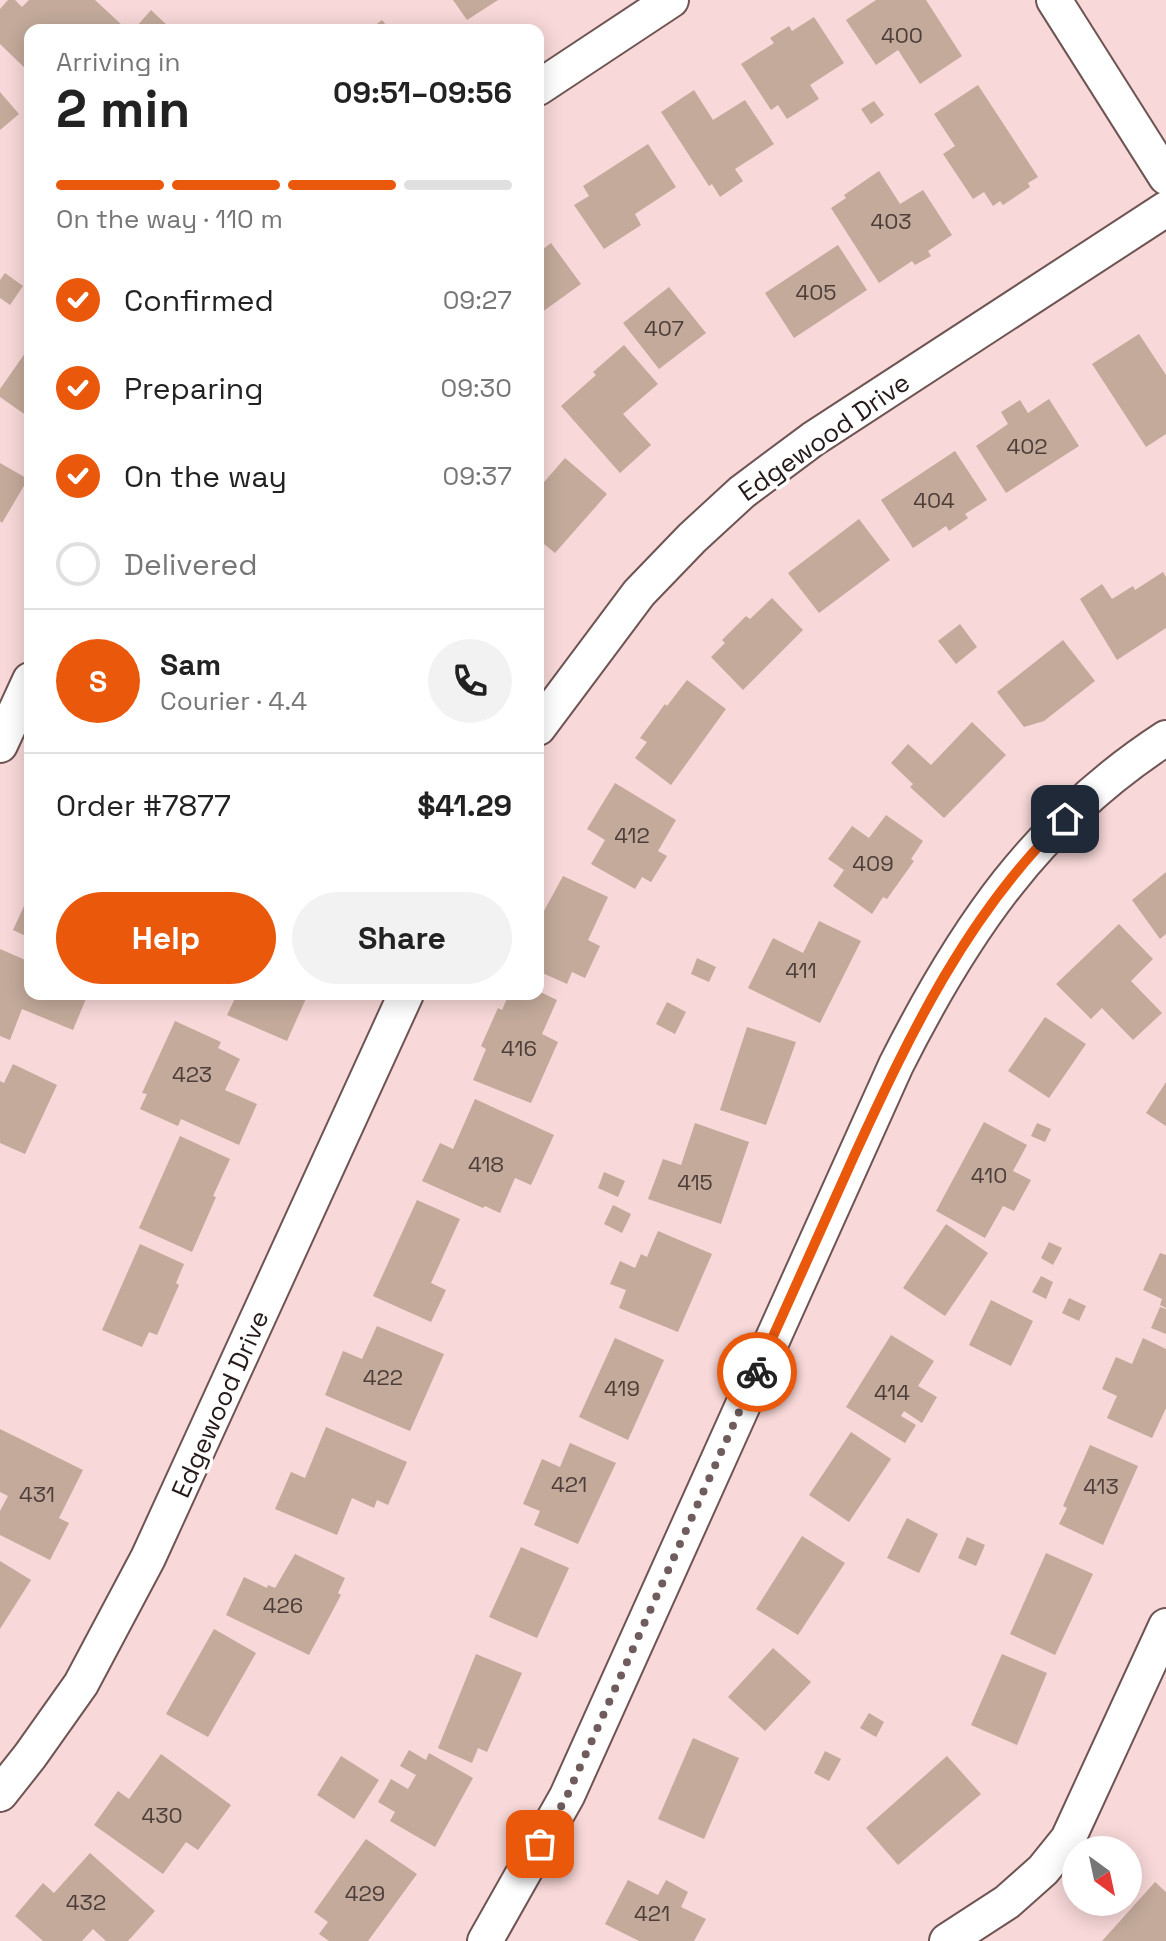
<!DOCTYPE html>
<meta charset="utf-8">
<style>
body{margin:0;font-family:"Space Grotesk",sans-serif;background:#f2f2f2;color:#222;height:100vh;display:flex;flex-direction:column;font-size:30px;white-space:nowrap}
*{box-sizing:border-box;margin:0}
p{font-size:26px;color:#767676}
.icon{flex:none;width:44px;height:44px;fill:none;stroke:currentColor;stroke-width:2;stroke-linecap:round;stroke-linejoin:round}
.map{position:relative;flex:1;overflow:hidden}
.drawer{position:absolute;left:24px;top:24px;width:520px;height:976px;display:flex;flex-direction:column;background:#fff;border-radius:16px;box-shadow:0 4px 20px #0003}
.drawer>*{flex:none}
.needle{width:52px;rotate:147deg}
.controls{position:absolute;left:1062px;top:1836px;display:grid;gap:16px}
.controls a{display:grid;place-items:center;width:80px;height:80px;border-radius:50%;background:#fff;box-shadow:0 4px 20px #0003;font-size:40px}
.pin{position:absolute;display:grid;place-items:center;width:68px;height:68px;color:#fff;margin:-34px;border-radius:16px;box-shadow:0 4px 12px #0006}
.courier{position:absolute;display:grid;place-items:center;width:80px;height:80px;margin:-40px;border:6px solid #ea580c;border-radius:50%;background:#fff;color:#222;box-shadow:0 2px 10px #0007}
.head em{font-style:normal;font-weight:800}
.head div{display:flex;flex-direction:column-reverse}
.head{display:flex;align-items:center;justify-content:space-between;height:136px;padding:0 32px}
h1{font-size:52px;font-weight:800;line-height:60px}
.bar{display:grid;grid-template-columns:repeat(4,1fr);gap:12px 8px;align-content:center;height:96px;padding:0 32px}
.bar i{height:10px;border-radius:6px;background:#e0e0e0}
.bar .selected{background:#ea580c}
.bar p{grid-column:span 4}
.line{display:flex;align-items:center;gap:20px;padding:0 32px;border-top:2px solid #e0e0e0}
.line div{flex:1}
.round{display:grid;place-items:center;flex:none;width:84px;height:84px;border-radius:42px;background:#f2f2f2}
ol{padding:0 32px;list-style:none}
li{display:flex;align-items:center;gap:24px;height:88px}
li p{margin-inline-start:auto}
li .icon{padding:8px;border-radius:50%;background:#ea580c;color:#fff;stroke-width:4}
li:last-child{color:#767676}
li i{width:44px;height:44px;border:4px solid #e0e0e0;border-radius:50%}
.button{display:flex;gap:16px;margin-top:auto;padding:16px 32px}
.button a{flex:1;height:92px;border-radius:48px;background:#ea580c;color:#fff;font-size:32px;font-weight:800;line-height:92px;text-align:center}
.button a+a{background:#f2f2f2;color:#222}
.map>svg:first-child{display:block}
.building{fill:#c3aa9b}
.lines{fill:none;stroke-linecap:round;stroke-linejoin:round}
.minor-casing{stroke:#6e5453;stroke-width:38}
.minor{stroke:#fff;stroke-width:34}
.done{stroke:#705c5c;stroke-width:8;stroke-dasharray:0 14.4}
.route{stroke:#ea580c;stroke-width:10}
.labels{text-anchor:middle;stroke-width:7;stroke-linejoin:round;paint-order:stroke}
.number-label{font-size:22px;fill:#4d3e3a}
.street-label{font-size:26px;fill:#261a1a;stroke:#fff}
</style>
<div class="map">
<svg width="1166" height="1941" viewBox="0 0 1166 1941">
<rect width="100%" height="100%" fill="#f8d8d8"/>
<g class="building">
<polygon points="8,0 15,0 22,7 29,0 95,0 123,26 119,30 30,30 30,73 0,44 0,9"/>
<polygon points="453,0 498,0 467,20"/>
<polygon points="876,0 926,0 962,56 920,84 898,50 876,65 846,20"/>
<polygon points="151,10 170,28 168,30 141,30 137,26"/>
<polygon points="814,17 844,63 810,85 819,99 787,119 778,105 771,110 741,64 774,43 770,38 789,26 792,31"/>
<polygon points="382,20 390,30 369,30"/>
<polygon points="978,85 1038,177 1028,183 1030,187 1003,205 1000,201 993,206 984,192 973,199 943,154 955,146 934,114"/>
<polygon points="694,90 713,120 745,100 774,144 735,169 743,181 720,197 712,184 709,186 661,112"/>
<polygon points="0,92 19,114 0,130"/>
<polygon points="874,101 884,115 871,124 861,109"/>
<polygon points="648,144 676,187 635,214 641,225 604,249 574,205 589,196 583,186"/>
<polygon points="879,171 900,204 923,190 952,235 928,251 931,256 915,265 912,261 879,283 831,208 846,198 844,195"/>
<polygon points="551,243 581,284 538,315 538,253"/>
<polygon points="838,245 867,290 794,338 765,293"/>
<polygon points="5,273 23,286 10,305 0,298 0,280"/>
<polygon points="669,287 706,333 659,369 623,323"/>
<polygon points="1139,334 1166,375 1166,434 1146,447 1092,364"/>
<polygon points="624,345 658,384 623,414 651,445 620,473 561,406 596,375 593,372"/>
<polygon points="30,346 30,418 0,397 0,389"/>
<polygon points="1049,399 1079,446 1006,493 976,446 1008,424 1001,412 1020,400 1028,413"/>
<polygon points="955,451 987,500 965,514 968,518 949,531 946,526 913,548 881,500"/>
<polygon points="565,458 607,494 555,553 538,539 538,489"/>
<polygon points="0,463 28,479 2,523 0,521"/>
<polygon points="859,519 890,560 819,613 788,573"/>
<polygon points="1163,572 1166,577 1166,628 1117,660 1080,599 1102,584 1112,599 1133,586 1135,590"/>
<polygon points="772,598 803,630 743,690 711,657 725,643 722,640 746,616 750,619"/>
<polygon points="960,624 977,647 956,664 938,641"/>
<polygon points="1063,640 1095,681 1044,721 1024,727 997,692"/>
<polygon points="687,680 726,709 671,785 635,758 647,742 640,738 665,704 667,706"/>
<polygon points="972,722 1006,755 944,818 910,787 913,784 891,763 908,744 931,765"/>
<polygon points="615,783 676,820 658,851 667,856 651,882 642,877 635,889 591,864 605,840 587,829"/>
<polygon points="886,815 923,841 911,859 914,861 887,899 883,897 872,914 833,886 844,870 828,859 852,826 869,838"/>
<polygon points="1166,872 1166,934 1160,939 1132,900"/>
<polygon points="563,876 608,897 588,940 600,946 585,978 572,972 567,984 538,971 538,922"/>
<polygon points="30,893 30,938 13,930"/>
<polygon points="819,921 861,941 820,1023 748,988 773,938 803,953"/>
<polygon points="1119,924 1153,959 1131,981 1162,1013 1133,1040 1102,1008 1091,1019 1056,984"/>
<polygon points="0,949 30,962 30,994 88,994 73,1030 22,1009 10,1040 0,1036"/>
<polygon points="697,958 716,967 709,982 691,974"/>
<polygon points="538,991 557,1000 542,1034 558,1042 531,1103 473,1080 486,1049 481,1046 498,1008 502,1010 509,994 538,994"/>
<polygon points="237,994 308,994 287,1041 227,1015"/>
<polygon points="667,1002 686,1012 675,1034 656,1024"/>
<polygon points="1045,1017 1086,1044 1049,1098 1008,1071"/>
<polygon points="175,1021 221,1042 218,1048 240,1059 225,1090 257,1104 239,1145 181,1119 178,1126 140,1109 147,1094 142,1093"/>
<polygon points="747,1027 796,1042 766,1125 720,1110"/>
<polygon points="13,1064 57,1085 25,1154 0,1143 0,1081 4,1083"/>
<polygon points="1166,1082 1166,1126 1146,1113"/>
<polygon points="475,1099 554,1135 531,1185 515,1178 500,1213 485,1206 483,1208 422,1181 440,1143 453,1149"/>
<polygon points="984,1122 1027,1145 1013,1171 1031,1180 1014,1211 1003,1206 985,1238 936,1211"/>
<polygon points="695,1123 749,1142 721,1224 648,1199 663,1159 681,1165"/>
<polygon points="1037,1123 1051,1129 1045,1142 1031,1136"/>
<polygon points="180,1136 230,1159 213,1196 216,1197 192,1252 139,1228"/>
<polygon points="604,1172 625,1181 618,1197 598,1188"/>
<polygon points="417,1200 460,1219 431,1283 446,1290 431,1322 373,1296"/>
<polygon points="613,1205 631,1214 622,1233 604,1224"/>
<polygon points="946,1224 988,1253 945,1316 903,1288"/>
<polygon points="658,1231 712,1254 678,1332 619,1308 626,1290 610,1284 620,1261 635,1268 641,1254 647,1257"/>
<polygon points="1049,1242 1062,1248 1053,1265 1041,1258"/>
<polygon points="140,1244 184,1264 176,1283 179,1285 157,1335 149,1332 142,1347 102,1330"/>
<polygon points="1160,1253 1166,1255 1166,1308 1160,1305 1162,1299 1143,1290"/>
<polygon points="1041,1276 1053,1282 1046,1299 1032,1292"/>
<polygon points="1069,1298 1086,1306 1079,1321 1062,1313"/>
<polygon points="991,1300 1033,1321 1011,1366 969,1345"/>
<polygon points="1160,1307 1166,1309 1166,1334 1151,1328"/>
<polygon points="377,1326 444,1354 410,1431 325,1395 343,1351 362,1359"/>
<polygon points="891,1335 934,1361 918,1386 937,1397 922,1423 904,1411 901,1416 916,1425 905,1443 846,1407"/>
<polygon points="615,1338 664,1360 628,1440 579,1417"/>
<polygon points="1143,1338 1166,1349 1166,1408 1152,1438 1107,1418 1117,1396 1102,1389 1116,1357 1132,1364"/>
<polygon points="326,1427 407,1462 388,1505 377,1500 374,1508 352,1498 337,1535 275,1509 291,1472 305,1478"/>
<polygon points="0,1429 83,1470 59,1518 69,1523 50,1560 0,1535 0,1511 8,1496 0,1492"/>
<polygon points="851,1432 891,1459 849,1522 809,1495"/>
<polygon points="570,1443 616,1463 578,1544 534,1525 540,1511 523,1504 542,1459 560,1467"/>
<polygon points="1090,1445 1138,1466 1103,1545 1059,1524 1067,1508 1063,1506"/>
<polygon points="907,1518 938,1534 919,1573 887,1558"/>
<polygon points="802,1536 845,1563 798,1635 756,1609"/>
<polygon points="967,1537 985,1545 976,1566 958,1558"/>
<polygon points="521,1547 569,1568 537,1638 489,1617"/>
<polygon points="1046,1553 1093,1574 1055,1655 1010,1634"/>
<polygon points="295,1554 345,1578 338,1593 341,1595 309,1655 226,1615 244,1577 267,1588 268,1585 275,1588"/>
<polygon points="0,1561 31,1580 0,1629"/>
<polygon points="214,1629 256,1653 208,1737 166,1714"/>
<polygon points="773,1648 811,1682 765,1731 728,1697"/>
<polygon points="476,1654 522,1673 487,1752 478,1748 472,1763 438,1748"/>
<polygon points="1002,1654 1047,1673 1017,1745 971,1725"/>
<polygon points="869,1713 884,1722 876,1737 860,1728"/>
<polygon points="693,1738 739,1758 704,1839 658,1819"/>
<polygon points="409,1750 426,1760 429,1753 473,1778 435,1847 390,1821 395,1812 378,1802 391,1779 408,1789 416,1775 400,1766"/>
<polygon points="825,1751 841,1759 829,1781 814,1773"/>
<polygon points="161,1754 231,1805 198,1850 186,1842 163,1874 94,1825 118,1791 129,1799"/>
<polygon points="341,1756 379,1780 354,1819 317,1795"/>
<polygon points="947,1756 981,1794 898,1865 866,1828"/>
<polygon points="366,1839 417,1874 368,1941 329,1941 319,1934 328,1922 314,1912"/>
<polygon points="90,1853 155,1911 128,1941 106,1941 93,1929 82,1941 43,1941 15,1916 43,1883 54,1893"/>
<polygon points="628,1880 658,1895 666,1880 688,1892 681,1907 706,1919 694,1941 639,1941 605,1924"/>
<polygon points="1155,1882 1166,1892 1166,1941 1102,1941"/>
</g>
<g class="lines">
<g class="minor-casing">
<g id="minor">
<polyline points="1054,0 1166,177"/>
<polyline points="538,88 671,0"/>
<polyline points="538,728 639,593 692,538 742,492 813,439 1166,209"/>
<polyline points="0,745 30,680"/>
<polyline points="0,1794 30,1756 81,1684 148,1558 406,994"/>
<path d="M485,1941L567,1796L896,1065C964,930 1037,822 1166,738"/>
<polyline points="947,1941 1007,1902 1043,1870 1068,1839 1166,1626"/>
</g>
</g>
<use href="#minor" class="minor"/>
</g>
<g class="lines">
<polyline class="done" points="540,1844 567,1796 757,1372"/>
<path class="route" d="M757,1372C790,1300 822,1228 854,1156C910,1034 967,914 1065,819"/>
</g>
<g class="labels">
<g class="number-label">
<text x="902" y="43">400</text>
<text x="891" y="229">403</text>
<text x="816" y="300">405</text>
<text x="664" y="336">407</text>
<text x="1027" y="454">402</text>
<text x="934" y="508">404</text>
<text x="632" y="843">412</text>
<text x="873" y="871">409</text>
<text x="801" y="978">411</text>
<text x="519" y="1056">416</text>
<text x="192" y="1082">423</text>
<text x="486" y="1172">418</text>
<text x="989" y="1183">410</text>
<text x="695" y="1190">415</text>
<text x="383" y="1385">422</text>
<text x="622" y="1396">419</text>
<text x="892" y="1400">414</text>
<text x="569" y="1492">421</text>
<text x="1101" y="1494">413</text>
<text x="37" y="1502">431</text>
<text x="283" y="1613">426</text>
<text x="162" y="1823">430</text>
<text x="365" y="1901">429</text>
<text x="86" y="1910">432</text>
<text x="652" y="1921">421</text>
</g>
<g class="street-label">
<text transform="translate(824 437) rotate(-35)" y="9">Edgewood Drive</text>
<text transform="translate(220 1404) rotate(-66)" y="9">Edgewood Drive</text>
</g>
</g>
</svg>
<div class="controls">
<a><svg class="needle" viewBox="-14 -14 28 28"><path d="M0-13l5 13h-10z" fill="#e53935"/><path d="M0 13l5-13h-10z" fill="#767676"/></svg></a>
</div>
<div class="pin" style="left:540px;top:1844px;background:#ea580c"><svg class="icon" aria-label="bag" viewBox="0 0 24 24"><path d="M5 8h14l-1 12H6zM9 8a3 3 0 0 1 6 0"/></svg></div>
<div class="pin" style="left:1065px;top:819px;background:#1f2937"><svg class="icon" aria-label="home" viewBox="0 0 24 24"><path d="M3 11l9-7 9 7M6 9v11h12V9"/></svg></div>
<div class="courier" style="left:757px;top:1372px"><svg class="icon" aria-label="bike" viewBox="0 0 24 24"><circle cx="6" cy="16" r="4"/><circle cx="18" cy="16" r="4"/><path d="M6 16l4-8h5l3 8M10 8l3 8H6M13 5h3"/></svg></div>
<section class="drawer">
<div class="head"><div><h1>2 min</h1><p>Arriving in</p></div><em>09:51–09:56</em></div>
<div class="bar"><i class="selected"></i><i class="selected"></i><i class="selected"></i><i></i><p>On the way · 110 m</p></div>
<ol>
<li><svg class="icon" aria-label="check" viewBox="0 0 24 24"><path d="M5 12l5 5 9-10"/></svg>Confirmed<p>09:27</p></li>
<li><svg class="icon" aria-label="check" viewBox="0 0 24 24"><path d="M5 12l5 5 9-10"/></svg>Preparing<p>09:30</p></li>
<li><svg class="icon" aria-label="check" viewBox="0 0 24 24"><path d="M5 12l5 5 9-10"/></svg>On the way<p>09:37</p></li>
<li><i></i>Delivered</li>
</ol>
<div class="line" style="height:144px"><b class="round" style="background:#ea580c;color:#fff">S</b><div><b>Sam</b><p>Courier · 4.4</p></div><a class="round"><svg class="icon" aria-label="phone" viewBox="0 0 24 24"><path d="M5 4h4l2 5-3 2q2 4 5 5l2-3 5 2v4C11 20 4 13 5 4z"/></svg></a></div>
<div class="line" style="height:104px"><div>Order #7877</div><b>$41.29</b></div>
<div class="button"><a>Help</a><a>Share</a></div>
</section>
</div>
